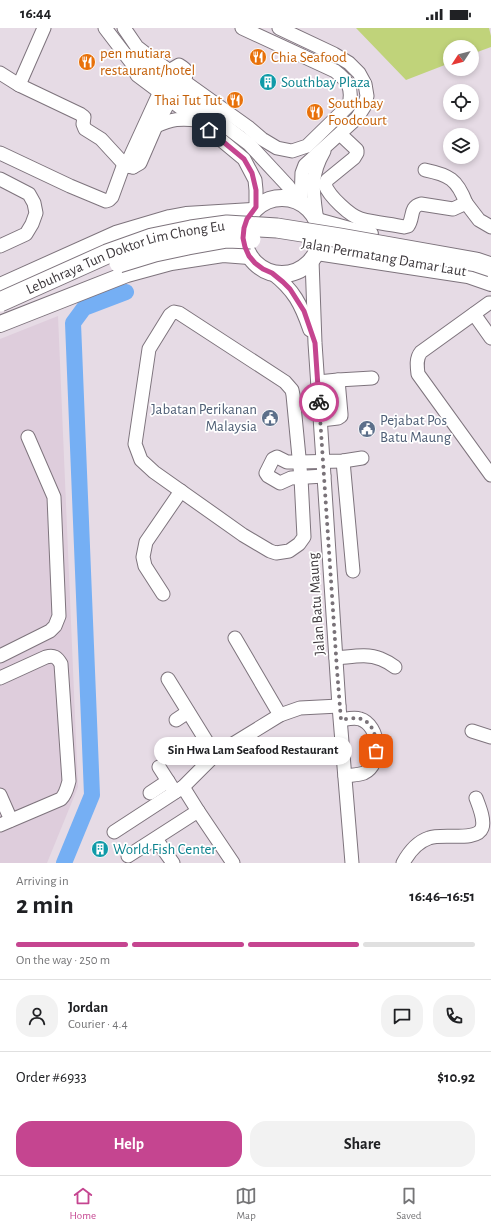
<!DOCTYPE html>
<meta charset="utf-8">
<style>
body{margin:0;font-family:"Alegreya Sans",sans-serif;background:#f2f2f2;color:#202124;height:100vh;display:flex;flex-direction:column;font-size:15px;white-space:nowrap}
*{box-sizing:border-box;margin:0}
p{font-size:13px;color:#757577}
.icon{flex:none;width:22px;height:22px;fill:none;stroke:currentColor;stroke-width:2;stroke-linecap:round;stroke-linejoin:round}
.map{position:relative;height:835px;overflow:hidden}
.drawer{display:flex;flex-direction:column;background:#fff;flex:1}
.drawer>*{flex:none}
.needle{width:26px;rotate:234deg}
.controls{position:absolute;left:443px;top:12px;display:grid;gap:8px}
.controls a{display:grid;place-items:center;width:36px;height:36px;border-radius:50%;background:#fff;box-shadow:0 2px 6px #0003;font-size:20px}
.pin{position:absolute;display:grid;place-items:center;width:34px;height:34px;color:#fff;margin:-17px;border-radius:8px;box-shadow:0 2px 6px #0006}
.courier{position:absolute;display:grid;place-items:center;width:40px;height:40px;margin:-20px;border:3px solid #c54590;border-radius:50%;background:#fff;color:#222;box-shadow:0 1px 5px #0007}
.bubble{position:absolute;height:28px;border-radius:14px;background:#fff;box-shadow:0 2px 6px #0003;font-size:13px;font-weight:700;line-height:28px;text-align:center}
.overview em{font-style:normal;font-weight:700}
.overview div{display:flex;flex-direction:column-reverse}
.overview{display:flex;align-items:center;justify-content:space-between;height:68px;padding:0 16px}
h1{font-size:26px;font-weight:700;line-height:30px}
.bar{display:grid;grid-template-columns:repeat(4,1fr);gap:6px 4px;align-content:center;height:48px;padding:0 16px}
.bar i{height:5px;border-radius:3px;background:#e0e0e0}
.bar .active{background:#c54590}
.bar p{grid-column:span 4}
.line{display:flex;align-items:center;gap:10px;padding:0 16px;border-top:1px solid #e0e0e0}
.line div{flex:1}
.round{display:grid;place-items:center;flex:none;width:42px;height:42px;border-radius:16px;background:#f2f2f2}
.primary-button{display:flex;gap:8px;margin-top:auto;padding:8px 16px}
.primary-button a{flex:1;height:46px;border-radius:16px;background:#c54590;color:#fff;font-size:16px;font-weight:700;line-height:46px;text-align:center}
.primary-button a+a{background:#f2f2f2;color:#202124}
.status{display:flex;justify-content:space-between;align-items:center;height:28px;padding:0 20px;background:#fff;direction:ltr}
.status svg{height:11px;fill:currentColor}
.tabs{display:flex;justify-content:space-around;align-items:center;height:56px;border-top:1px solid #e0e0e0;background:#fff;font-size:11px;color:#757577}
.tabs a{display:grid;justify-items:center;gap:2px}
.tabs .active{color:#c54590}
.map>svg:first-child{display:block}
.built{fill:#decddc}
.green{fill:#c0d37a}
.lines{fill:none;stroke-linecap:round;stroke-linejoin:round}
.river{stroke:#75aff4;stroke-width:16}
.minor-casing{stroke:#7e747d;stroke-width:15}
.major-casing{stroke:#7e747d;stroke-width:18}
.minor{stroke:#fff;stroke-width:13}
.major{stroke:#fff;stroke-width:16}
.highway-bridge-casing{stroke:#7e747d;stroke-width:21;stroke-linecap:butt}
.highway-bridge{stroke:#fff;stroke-width:19}
.done{stroke:#797278;stroke-width:4;stroke-dasharray:0 7.2}
.route{stroke:#c54590;stroke-width:5}
.labels{text-anchor:middle;stroke-width:3.5;stroke-linejoin:round;paint-order:stroke}
.food-label{font-size:15px;fill:#c56008;stroke:#fff;text-anchor:start}
.culture-label{font-size:15px;fill:#0d838f;stroke:#fff;text-anchor:start}
.street-label{font-size:15px;fill:#3f3a3e;stroke:#fff}
.service-label{font-size:15px;fill:#4e5e75;stroke:#fff;text-anchor:end}
</style>
<div class="status"><b>16:44</b><svg viewBox="0 0 49 12"><path d="M0 12V9h3v3zM5 12V6h3v6zM10 12V3h3v9zM15 12V0h3v12zM26 1h20v11H26zM47 4h2v5h-2z"/></svg></div>
<div class="map">
<svg width="491" height="835" viewBox="0 0 491 835">
<rect width="100%" height="100%" fill="#e6dbe5"/>
<polygon class="built" points="58,288 78,759 47,835 0,835 0,311"/>
<polygon class="green" points="356,0 489,0 491,8 491,19 472,26 472,19 450,19 450,35 406,52"/>
<g class="lines">
<polyline class="river" points="64,835 92,767 73,295 84,280 126,264"/>
<g class="minor-casing">
<g id="minor">
<polyline points="105,0 134,38 137,47 197,92 244,131 255,152 256,162 256,179"/>
<path d="M124,0L137,19L146,26L248,99L262,111L277,120L292,123L307,118L349,77C353,60 348,53 335,43L242,0"/>
<polyline points="279,0 334,26 349,35 359,45 365,56 367,68 364,79 357,90 326,118 305,137 302,145 301,174"/>
<polyline points="134,38 140,37 176,61 249,116 288,158 299,174"/>
<path d="M169,43L179,37C189,43 187,43 184,54"/>
<polyline points="0,45 19,57 80,86 84,89 83,96 85,101 101,111 124,136 127,138 133,139 140,135 156,98 176,61"/>
<polyline points="19,57 44,0"/>
<path d="M156,98C172,91 180,90 197,92"/>
<path d="M340,106L357,122V125L354,130L327,152L325,157C329,168 350,188 361,191C375,195 390,196 404,199L408,198C414,190 409,179 421,176L453,181L466,175L479,192L491,199"/>
<polyline points="0,125 70,158 106,173 109,172 112,169 124,136"/>
<polyline points="133,139 130,129 163,57"/>
<path d="M425,142C449,147 457,151 466,175"/>
<polyline points="0,151 29,166 34,175 36,185 32,196 26,206 0,218"/>
<path d="M317,193C313,165 309,149 324,123"/>
<polyline points="312,232 315,315 323,433 339,678 352,835"/>
<path d="M272,245C294,262 301,276 310,302"/>
<path d="M491,275H489L421,324C416,330 417,338 418,346L491,447"/>
<polygon points="174,284 179,285 285,354 292,362 293,367 301,450 304,509 299,516 289,523 276,525 270,523 243,507 154,444 141,432 135,416 149,321 170,287"/>
<polyline points="474,286 491,310"/>
<polyline points="338,352 372,350"/>
<polyline points="318,354 338,352 341,386 341,388 338,390 321,392"/>
<polyline points="343,433 353,543"/>
<polyline points="324,448 291,450 280,455 268,448 266,445 273,431 277,429 287,434 299,434 343,433 362,430"/>
<polyline points="163,566 145,538 143,529 146,514 181,463"/>
<polyline points="235,610 280,687"/>
<polyline points="0,628 50,603 55,598 59,588 54,469 28,409"/>
<path d="M336,630C351,629 367,625 381,631C386,633 391,636 395,639"/>
<path d="M0,650L46,629C54,627 57,629 61,636L69,753C67,760 66,766 61,771L0,797"/>
<polyline points="168,651 215,727"/>
<polyline points="176,692 188,684"/>
<path d="M341,692C347,691 354,689 360,691C380,697 383,736 364,745C358,747 351,747 345,748"/>
<polyline points="472,703 491,709"/>
<polyline points="159,739 175,764"/>
<polyline points="183,759 198,783 233,835"/>
<polyline points="150,765 168,753"/>
<polyline points="0,767 11,792"/>
<polyline points="114,804 183,759 215,727 280,687 300,680 339,678"/>
<polyline points="156,811 173,835"/>
<polyline points="128,828 198,783"/>
<path d="M403,835C409,824 417,814 429,810C442,805 477,814 482,800C485,792 479,778 476,770"/>
</g>
</g>
<g class="major-casing">
<g id="major">
<circle cx="282" cy="208" r="38"/>
<polyline points="317,193 353,203 370,206"/>
<polyline points="317,224 468,247 491,255"/>
<polyline points="0,258 116,206 170,190 186,187 252,183"/>
<polyline points="0,296 127,246 171,234 223,226 249,228"/>
</g>
</g>
<use href="#minor" class="minor"/>
<use href="#major" class="major"/>
<g class="highway-bridge-casing">
<g id="highway-bridge">
<polyline points="119,235 155,224 188,217 227,210 251,211"/>
<path id="s1" d="M0,274L107,226L152,210L191,202L227,197L277,200L340,210L476,234L491,239"/>
</g>
</g>
<use href="#highway-bridge" class="highway-bridge"/>
</g>
<g class="lines">
<path class="done" d="M319,374L337,642L341,692C347,691 355,689 361,691C374,695 377,711 376,723"/>
<polyline class="route" points="209,102 244,131 252,145 256,162 256,179 247,191 244,200 243,210 245,219 249,228 255,235 263,241 272,245 283,254 290,261 304,283 315,315 319,374"/>
</g>
<defs>
<g id="restaurant-disc" transform="scale(0.9)"><circle r="9.5" fill="#e8710a" stroke="#fff"/><path d="M-5-6h1v4h1v-4h1v4h1v-4h1v5L-1.5 .5V6h-2V.5L-5-1ZM5-6V6H3V1.5H1.5Q1.5-4 5-6Z" fill="#fff"/></g>
<g id="building-disc" transform="scale(0.9)"><circle r="9.5" fill="#0f9aa8" stroke="#fff"/><path d="M-4-6H4V6H1V3H-1V6H-4ZM-2.5-4.3h1.7v1.8h-1.7ZM.8-4.3h1.7v1.8H.8ZM-2.5-1h1.7V.8h-1.7ZM.8-1h1.7V.8H.8Z" fill="#fff"/></g>
<g id="civic-disc" transform="scale(0.9)"><circle r="9.5" fill="#5c6f8a" stroke="#fff"/><path d="M-.6-6.5H3V-4.5H.6V-3L4-1V1h2V6H-6V1h2V-1L-.6-3ZM-1.2 2.5V6h2.4V2.5Z" fill="#fff"/></g>
</defs>
<g fill-rule="evenodd">
<use href="#restaurant-disc" x="258" y="29"/>
<use href="#restaurant-disc" x="87" y="34"/>
<use href="#building-disc" x="268" y="54"/>
<use href="#restaurant-disc" x="235" y="72"/>
<use href="#restaurant-disc" x="315" y="84"/>
<use href="#civic-disc" x="270" y="390"/>
<use href="#civic-disc" x="367" y="401"/>
<use href="#building-disc" x="100" y="821"/>
</g>
<g class="labels">
<g class="food-label">
<text x="100" y="30">pen mutiara<tspan x="100" dy="17">restaurant/hotel</tspan></text>
<text x="271" y="34">Chia Seafood</text>
<text x="222" y="77" text-anchor="end">Thai Tut Tut</text>
<text x="328" y="80">Southbay<tspan x="328" dy="17">Foodcourt</tspan></text>
</g>
<g class="culture-label">
<text x="281" y="59">Southbay Plaza</text>
<text x="113" y="826">World Fish Center</text>
</g>
<g class="street-label">
<text transform="translate(384 229) rotate(10)" y="5">Jalan Permatang Damar Laut</text>
<text dy="5" stroke="none"><textPath href="#s1" startOffset="134">Lebuhraya Tun Doktor Lim Chong Eu</textPath></text>
<text transform="translate(316 576) rotate(-94)" y="5">Jalan Batu Maung</text>
</g>
<g class="service-label">
<text x="257" y="386">Jabatan Perikanan<tspan x="257" dy="17">Malaysia</tspan></text>
<text x="380" y="397" text-anchor="start">Pejabat Pos<tspan x="380" dy="17">Batu Maung</tspan></text>
</g>
</g>
</svg>
<div class="controls">
<a><svg class="needle" viewBox="-14 -14 28 28"><path d="M0-13l5 13h-10z" fill="#e53935"/><path d="M0 13l5-13h-10z" fill="#757577"/></svg></a>
<a><svg class="icon" aria-label="locate" viewBox="0 0 24 24"><circle cx="12" cy="12" r="6"/><path d="M12 2v4M12 18v4M2 12h4M18 12h4"/></svg></a>
<a><svg class="icon" aria-label="layers" viewBox="0 0 24 24"><path d="M12 4l9 5-9 5-9-5zM3 14l9 5 9-5"/></svg></a>
</div>
<div class="pin" style="left:376px;top:723px;background:#ea580c"><svg class="icon" aria-label="bag" viewBox="0 0 24 24"><path d="M5 8h14l-1 12H6zM9 8a3 3 0 0 1 6 0"/></svg></div>
<div class="pin" style="left:209px;top:102px;background:#1f2937"><svg class="icon" aria-label="home" viewBox="0 0 24 24"><path d="M3 11l9-7 9 7M6 9v11h12V9"/></svg></div>
<div class="courier" style="left:319px;top:374px"><svg class="icon" aria-label="bike" viewBox="0 0 24 24"><circle cx="6" cy="16" r="4"/><circle cx="18" cy="16" r="4"/><path d="M6 16l4-8h5l3 8M10 8l3 8H6M13 5h3"/></svg></div>
<div class="bubble" style="left:154px;top:709px;width:198px">Sin Hwa Lam Seafood Restaurant</div>
</div>
<section class="drawer">
<div class="overview"><div><h1>2 min</h1><p>Arriving in</p></div><em>16:46–16:51</em></div>
<div class="bar"><i class="active"></i><i class="active"></i><i class="active"></i><i></i><p>On the way · 250 m</p></div>
<div class="line" style="height:72px"><a class="round"><svg class="icon" aria-label="person" viewBox="0 0 24 24"><circle cx="12" cy="8" r="4"/><path d="M4 21q1-7 8-7t8 7"/></svg></a><div><b>Jordan</b><p>Courier · 4.4</p></div><a class="round"><svg class="icon" aria-label="chat" viewBox="0 0 24 24"><path d="M4 5h16v11H9l-5 4z"/></svg></a><a class="round"><svg class="icon" aria-label="phone" viewBox="0 0 24 24"><path d="M5 4h4l2 5-3 2q2 4 5 5l2-3 5 2v4C11 20 4 13 5 4z"/></svg></a></div>
<div class="line" style="height:52px"><div>Order #6933</div><b>$10.92</b></div>
<div class="primary-button"><a>Help</a><a>Share</a></div>
</section>
<nav class="tabs">
<a class="active"><svg class="icon" aria-label="home" viewBox="0 0 24 24"><path d="M3 11l9-7 9 7M6 9v11h12V9"/></svg>Home</a>
<a><svg class="icon" aria-label="map" viewBox="0 0 24 24"><path d="M3 6l6-2 6 2 6-2v14l-6 2-6-2-6 2zM9 4v14M15 6v14"/></svg>Map</a>
<a><svg class="icon" aria-label="saved" viewBox="0 0 24 24"><path d="M7 4h10v16l-5-4-5 4z"/></svg>Saved</a>
</nav>
